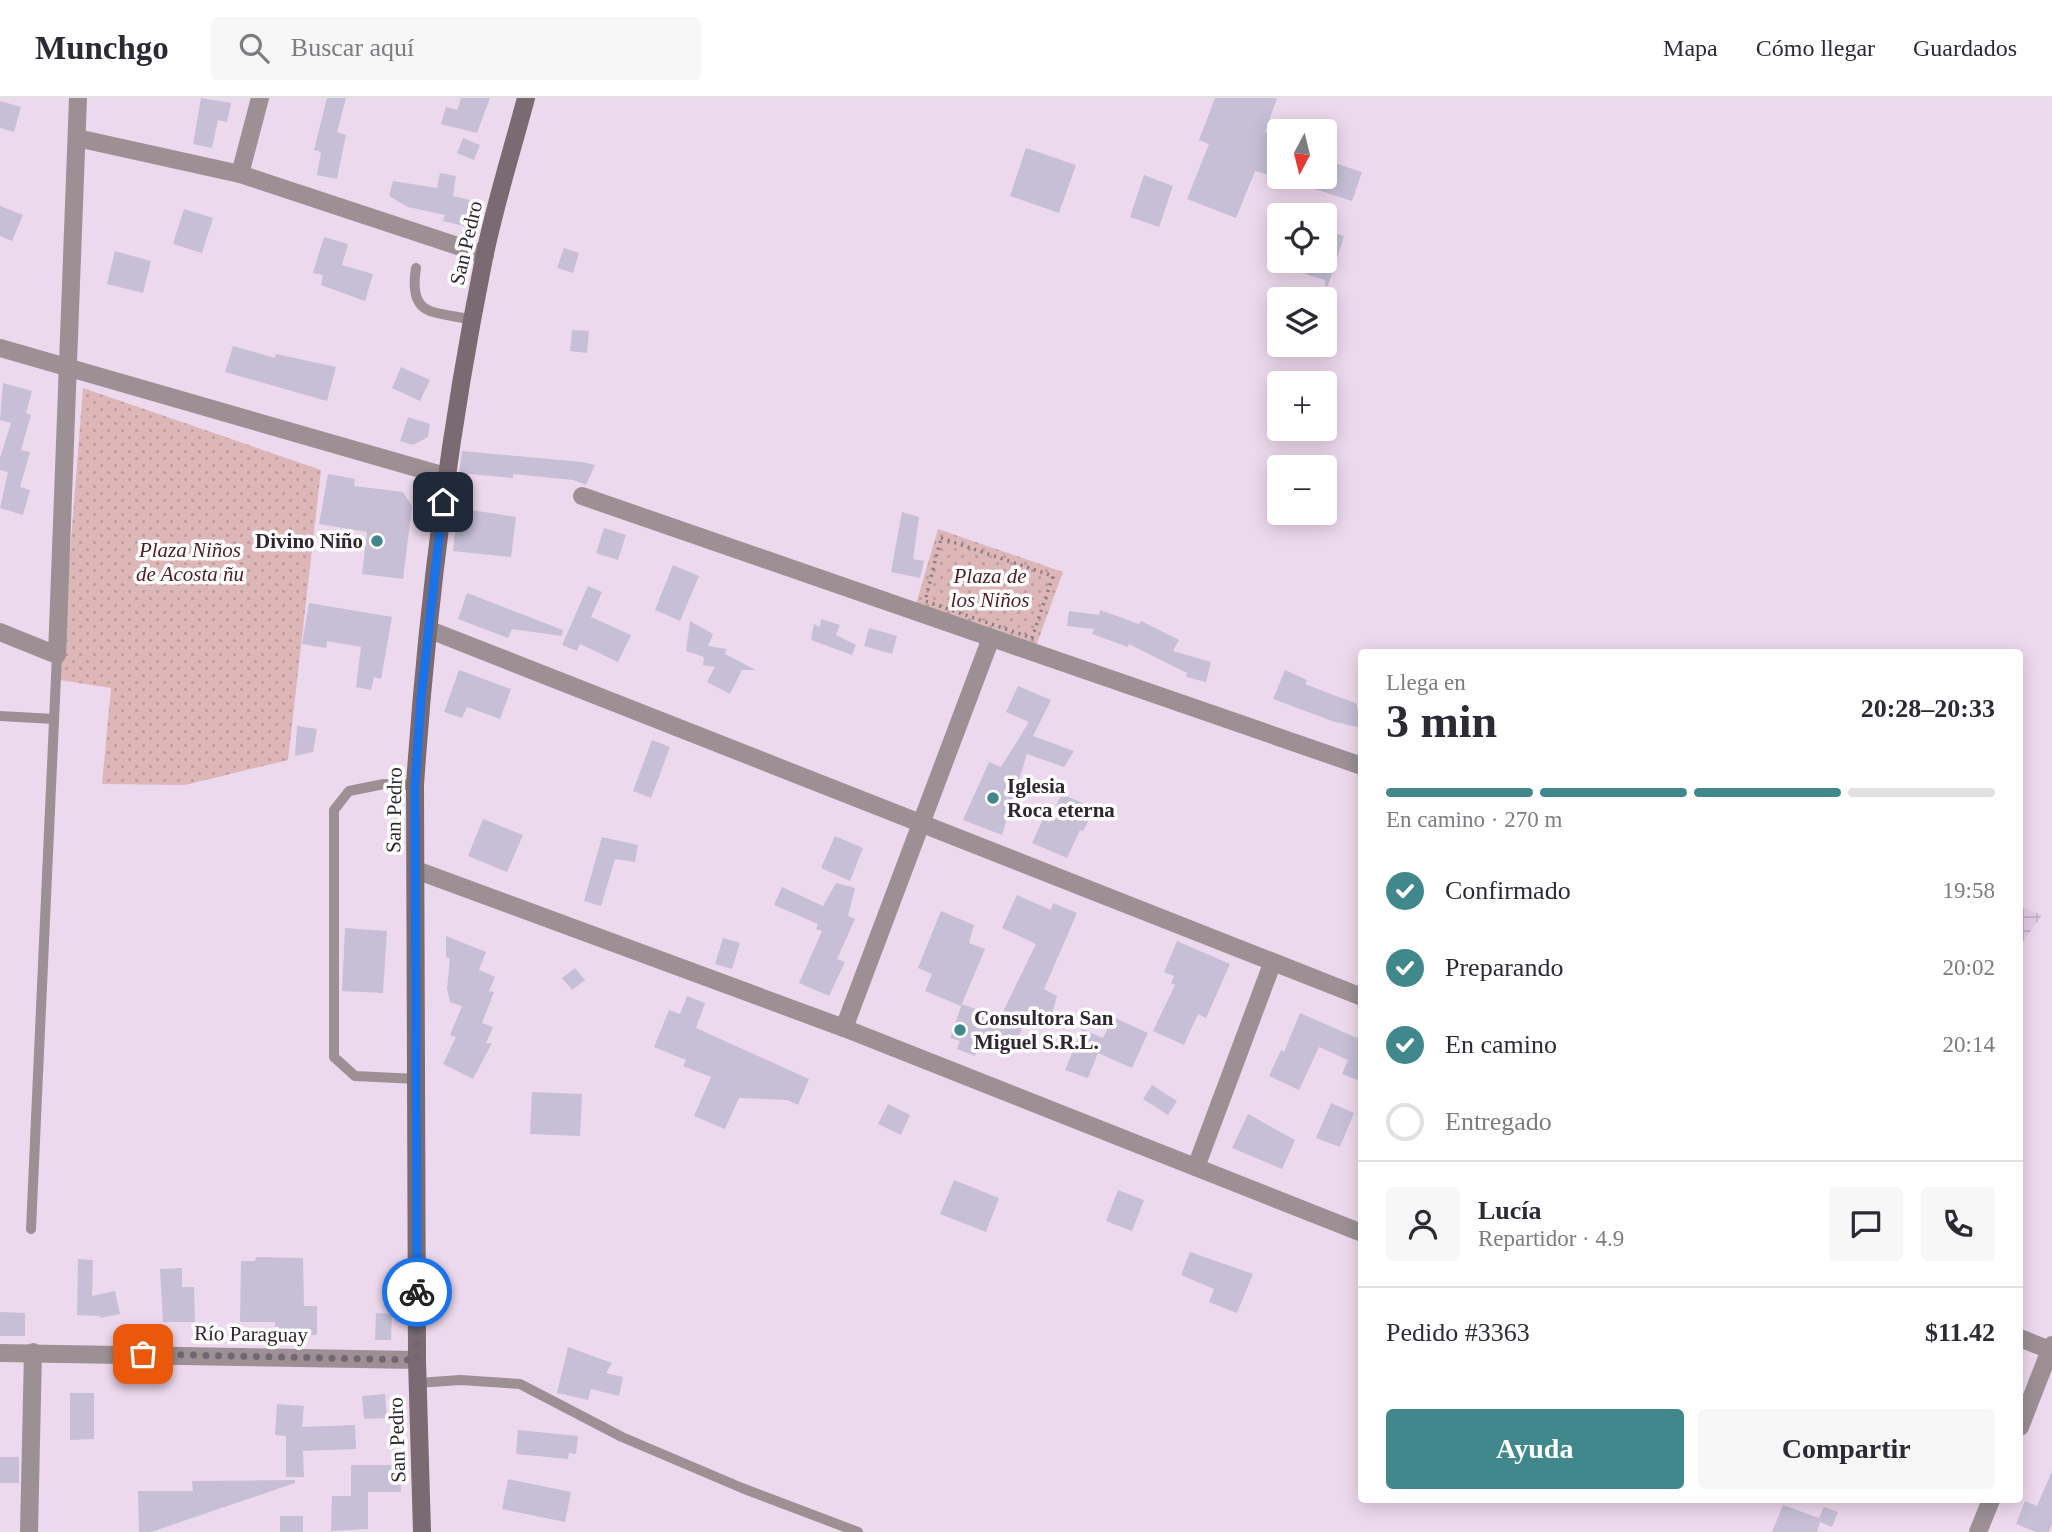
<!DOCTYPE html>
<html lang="es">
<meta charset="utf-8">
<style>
body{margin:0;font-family:"Times New Roman",serif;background:#f7f7f7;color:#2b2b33;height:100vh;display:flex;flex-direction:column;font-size:26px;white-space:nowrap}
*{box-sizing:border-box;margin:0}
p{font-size:23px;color:#7c7c81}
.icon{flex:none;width:38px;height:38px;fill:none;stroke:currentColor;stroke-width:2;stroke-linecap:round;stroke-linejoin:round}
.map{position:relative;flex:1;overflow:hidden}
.side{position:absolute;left:1358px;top:551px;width:665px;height:854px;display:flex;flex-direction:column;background:#fff;border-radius:7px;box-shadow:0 4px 18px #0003}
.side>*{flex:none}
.needle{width:46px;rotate:187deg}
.tools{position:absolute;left:1267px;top:21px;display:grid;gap:14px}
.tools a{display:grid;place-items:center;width:70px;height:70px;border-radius:7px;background:#fff;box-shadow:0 4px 18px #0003;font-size:35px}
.pin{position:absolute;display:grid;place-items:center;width:60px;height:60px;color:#fff;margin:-30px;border-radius:14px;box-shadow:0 4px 10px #0006}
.courier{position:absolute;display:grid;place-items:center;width:70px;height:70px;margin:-35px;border:5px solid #1a73e8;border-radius:50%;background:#fff;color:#222;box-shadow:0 2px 9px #0007}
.overview em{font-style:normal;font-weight:700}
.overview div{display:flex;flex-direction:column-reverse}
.overview{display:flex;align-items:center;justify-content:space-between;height:119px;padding:0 28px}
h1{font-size:46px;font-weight:700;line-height:52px}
.bar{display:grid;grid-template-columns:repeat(4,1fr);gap:10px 7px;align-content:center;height:84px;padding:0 28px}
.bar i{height:9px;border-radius:5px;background:#e1e1e2}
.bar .on{background:#40888b}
.bar p{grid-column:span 4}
.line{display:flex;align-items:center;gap:18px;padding:0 28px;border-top:2px solid #e1e1e2}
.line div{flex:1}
.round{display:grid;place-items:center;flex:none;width:74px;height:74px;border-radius:7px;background:#f7f7f7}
ol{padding:0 28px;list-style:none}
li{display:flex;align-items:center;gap:21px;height:77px}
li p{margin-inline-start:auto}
li .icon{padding:7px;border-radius:50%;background:#40888b;color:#fff;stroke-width:4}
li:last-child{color:#7c7c81}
li i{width:38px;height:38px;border:4px solid #e1e1e2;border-radius:50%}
.primary-button{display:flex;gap:14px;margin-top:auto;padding:14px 28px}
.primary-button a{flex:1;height:80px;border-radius:7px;background:#40888b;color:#fff;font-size:28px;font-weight:700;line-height:80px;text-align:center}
.primary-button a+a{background:#f7f7f7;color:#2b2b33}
header{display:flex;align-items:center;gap:42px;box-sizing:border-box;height:98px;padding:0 35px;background:#fff;border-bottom:2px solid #e1e1e2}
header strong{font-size:33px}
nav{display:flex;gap:38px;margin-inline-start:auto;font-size:24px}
.search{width:490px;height:63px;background:#f7f7f7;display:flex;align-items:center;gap:18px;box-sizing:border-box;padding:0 24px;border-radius:7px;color:#7c7c81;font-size:26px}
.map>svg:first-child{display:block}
.industrial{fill:url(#industrial-grid)}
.park{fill:url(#park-dots)}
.building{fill:#c6bfd6}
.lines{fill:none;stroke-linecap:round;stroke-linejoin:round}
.path{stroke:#867986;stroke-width:3.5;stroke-dasharray:2 5;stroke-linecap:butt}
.service{stroke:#9c9095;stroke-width:10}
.minor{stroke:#9c9095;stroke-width:18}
.secondary{stroke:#7a6a71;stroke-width:18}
.done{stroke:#726672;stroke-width:7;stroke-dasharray:0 12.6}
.route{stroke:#1a73e8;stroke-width:9}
.poi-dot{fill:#40888b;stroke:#fff;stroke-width:2.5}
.labels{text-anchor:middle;stroke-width:7;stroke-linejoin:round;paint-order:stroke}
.street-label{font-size:21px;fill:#2f282f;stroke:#fff}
.poi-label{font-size:21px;font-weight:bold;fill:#2f282f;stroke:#fff;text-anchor:start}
.park-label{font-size:21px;font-style:italic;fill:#552025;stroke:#fff}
</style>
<header>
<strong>Munchgo</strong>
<div class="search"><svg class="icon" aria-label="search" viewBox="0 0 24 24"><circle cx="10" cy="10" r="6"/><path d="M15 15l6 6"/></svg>Buscar aquí</div>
<nav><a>Mapa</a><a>Cómo llegar</a><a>Guardados</a></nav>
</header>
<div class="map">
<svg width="2052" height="1434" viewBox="0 0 2052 1434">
<defs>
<pattern id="industrial-grid" width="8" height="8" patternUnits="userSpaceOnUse" patternTransform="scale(1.75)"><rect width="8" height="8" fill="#e4cce5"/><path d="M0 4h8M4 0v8" fill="none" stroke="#c4afc5"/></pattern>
<pattern id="park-dots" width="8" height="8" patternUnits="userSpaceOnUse" patternTransform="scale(1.75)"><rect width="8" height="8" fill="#ddb6b8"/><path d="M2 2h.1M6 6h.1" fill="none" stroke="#be9c9e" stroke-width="1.8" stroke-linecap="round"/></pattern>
</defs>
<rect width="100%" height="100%" fill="#edd9ed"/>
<polygon class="industrial" points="2020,809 2042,817 2020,848"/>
<g class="park">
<polygon points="83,290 321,372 288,662 185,687 102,686 111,590 60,582"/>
<polygon points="938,431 1063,474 1036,548 916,506"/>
</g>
<g class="building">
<polygon points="201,0 231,5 227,24 218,22 212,50 193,46"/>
<polygon points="327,0 346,0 337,34 346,37 337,81 317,77 321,54 314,52"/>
<polygon points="461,0 490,0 477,35 441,26 446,9 457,12"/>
<polygon points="1215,0 1277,0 1265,34 1269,35 1266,44 1279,48 1279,80 1255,73 1236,120 1187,101 1209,46 1199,42"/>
<polygon points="0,3 21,9 14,34 0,30"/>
<polygon points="463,40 480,47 474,62 457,55"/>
<polygon points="1026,50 1076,67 1059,115 1010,98"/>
<polygon points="1325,62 1362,74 1352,103 1286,82 1286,79 1325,79"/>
<polygon points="440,75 456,78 453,98 470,102 464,128 443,123 445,117 408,109 389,98 393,83 437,90"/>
<polygon points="1144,77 1173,88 1159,129 1130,119"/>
<polygon points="0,108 23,117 12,143 0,138"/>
<polygon points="184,111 213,120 202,155 173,146"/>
<polygon points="1325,132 1344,138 1328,188 1325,188 1325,182 1305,176 1310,163 1325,163"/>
<polygon points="324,139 348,146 342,167 373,176 365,203 321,187 323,177 313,175"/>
<polygon points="564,150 579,155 573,175 557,170"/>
<polygon points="115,153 151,163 143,195 107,186"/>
<polygon points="572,232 589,233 587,255 570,253"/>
<polygon points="233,248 275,260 276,256 336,269 327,303 225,274"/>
<polygon points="401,269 430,282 420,303 392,290"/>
<polygon points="3,285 32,293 26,315 31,317 21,352 30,354 20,389 30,392 23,417 0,410 8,374 0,372 0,360 11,325 0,322"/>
<polygon points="408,319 430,326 428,339 413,347 400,343"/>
<polygon points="462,353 582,364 595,367 586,387 573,382 513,376 513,380 459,375"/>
<polygon points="328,376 355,381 354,388 403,394 412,408 403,481 362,476 367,434 319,426"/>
<polygon points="458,410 516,419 511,459 453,453"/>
<polygon points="902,414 919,419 913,461 924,463 920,480 891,474"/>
<polygon points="604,430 626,437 618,462 596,455"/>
<polygon points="673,467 699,478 680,523 655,512"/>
<polygon points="588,488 602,494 591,519 631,537 618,564 580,546 577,553 562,547"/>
<polygon points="467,495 563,532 562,538 512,531 508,540 458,521"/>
<polygon points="309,505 392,519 381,581 374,579 371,592 356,589 361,549 327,543 326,550 302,546"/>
<polygon points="1100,512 1139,526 1141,523 1179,542 1173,553 1211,564 1206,584 1186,579 1187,575 1129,546 1128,549 1092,536 1094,531 1067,528 1069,513 1099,517"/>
<polygon points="821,521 840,527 836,537 856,547 852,557 811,542 814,526 820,529"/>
<polygon points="690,523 713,536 708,548 726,551 725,556 756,572 742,572 730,596 707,584 715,569 703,567 704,559 686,553"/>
<polygon points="869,530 897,538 892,556 864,548"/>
<polygon points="459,572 511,591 500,621 467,609 462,620 444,614"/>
<polygon points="1285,572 1307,582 1305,586 1357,606 1357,610 1362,611 1362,630 1335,624 1273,601"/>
<polygon points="1018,588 1051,602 1033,638 1074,653 1064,669 1027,656 1002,737 963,722 989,664 1001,669 1029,624 1006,614"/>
<polygon points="297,628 317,631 313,654 295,658"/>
<polygon points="652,642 670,649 651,700 633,693"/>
<polygon points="1061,696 1083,705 1081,711 1092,716 1083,733 1080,732 1067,760 1032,745 1043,721 1050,724"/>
<polygon points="483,721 523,737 507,774 468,758"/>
<polygon points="835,738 863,750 850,783 821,770"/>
<polygon points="602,739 638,747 635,764 615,761 601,808 584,803"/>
<polygon points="836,785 855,790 848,818 855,821 837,861 845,864 829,898 799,885 822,833 816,831 818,826 774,807 782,789 823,808"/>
<polygon points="1017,797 1051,812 1053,805 1077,815 1044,891 1057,898 1049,926 1026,921 1014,950 982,937 975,958 957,951 960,943 950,940 962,906 1000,920 1036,846 1002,830"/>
<polygon points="941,813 974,827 969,845 985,851 961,908 925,893 932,876 918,870"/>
<polygon points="345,830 387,833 383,895 342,893"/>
<polygon points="446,838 486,854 479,872 495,879 489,893 494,894 482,925 493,929 486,945 492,945 473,981 443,966 456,939 450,937 462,908 450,904 447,891 450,861 446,859"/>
<polygon points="723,840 740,845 732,871 715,866"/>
<polygon points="1177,843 1230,866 1206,920 1198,916 1184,947 1153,933 1175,887 1171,885 1174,878 1164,874"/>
<polygon points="575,870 585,882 572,892 562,880"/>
<polygon points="687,898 705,905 696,930 809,981 798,1007 787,1002 739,1000 725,1031 694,1018 711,979 683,968 686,962 654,949 669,912 680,916"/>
<polygon points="1300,915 1357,940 1362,930 1362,984 1342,976 1348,962 1319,949 1299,992 1269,978 1281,952 1284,954"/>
<polygon points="1113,919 1148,935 1132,970 1098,955 1088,980 1065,972 1082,931 1103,940"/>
<polygon points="1152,987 1177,1003 1168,1017 1143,1001"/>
<polygon points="532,994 582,996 580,1038 530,1036"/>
<polygon points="1331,1005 1354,1015 1340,1049 1316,1040"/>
<polygon points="888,1006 910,1017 901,1037 878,1026"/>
<polygon points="1248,1016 1295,1042 1282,1071 1232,1050"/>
<polygon points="954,1082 999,1100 986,1134 940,1116"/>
<polygon points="1118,1092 1144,1102 1132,1133 1106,1123"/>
<polygon points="1190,1154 1253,1176 1237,1215 1209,1204 1214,1191 1181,1177"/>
<polygon points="256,1159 303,1160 304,1208 317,1208 317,1237 275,1238 275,1224 240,1224 241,1163 255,1163"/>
<polygon points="78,1161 93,1162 92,1198 115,1193 120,1216 100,1220 100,1218 77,1217"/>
<polygon points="182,1170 182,1189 194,1189 195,1224 163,1224 160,1171"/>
<polygon points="0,1214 25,1215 25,1238 0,1238"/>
<polygon points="376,1215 392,1216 391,1242 375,1242"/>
<polygon points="568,1249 612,1265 606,1275 623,1279 619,1298 591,1291 588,1302 557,1295"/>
<polygon points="70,1295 94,1295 94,1341 70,1342"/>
<polygon points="385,1296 387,1320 364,1321 362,1298"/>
<polygon points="277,1306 304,1308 302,1329 355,1327 356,1351 303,1353 304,1379 286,1379 286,1338 275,1337"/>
<polygon points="518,1332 578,1338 576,1356 569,1355 568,1361 516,1356"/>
<rect x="0" y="1359" width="19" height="26"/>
<polygon points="351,1367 401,1367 401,1394 368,1394 368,1431 331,1433 332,1398 351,1398"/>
<polygon points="2052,1373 2052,1426 2049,1434 2036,1434 2016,1426 2025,1403 2037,1408"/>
<polygon points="508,1381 571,1394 565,1424 502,1411"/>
<polygon points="295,1382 295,1385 151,1434 139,1434 138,1393 193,1393 192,1383"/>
<polygon points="1783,1407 1819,1420 1824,1409 1838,1414 1832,1429 1820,1424 1817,1434 1772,1434"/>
<rect x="280" y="1418" width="23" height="16"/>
</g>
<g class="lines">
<polygon class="path" points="941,440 1053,478 1032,540 925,503"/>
<g class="service">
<path d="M416,170C408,220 434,213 473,222"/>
<polyline points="0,618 54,621"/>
<polyline points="415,687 384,686 349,693 334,712 334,959 355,978 417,981"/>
<polyline points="31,1131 57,557"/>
<polyline points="418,1285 460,1282 520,1286 622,1339 742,1390 858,1434"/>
</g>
<g class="minor">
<polyline points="260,0 240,76 485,157"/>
<polyline points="77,40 240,76"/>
<polyline points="0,250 445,378"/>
<polyline points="582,398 1362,668"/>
<polyline points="430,532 1362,899"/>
<polyline points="0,534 57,557 78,0"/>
<polyline points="416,772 844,930 1362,1135"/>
<polyline points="844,930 991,540"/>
<polyline points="1196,1069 1272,866"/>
<polyline points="2020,1240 2052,1253"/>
<polyline points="0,1255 417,1262"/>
<polyline points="2020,1329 2052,1247"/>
<polyline points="29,1434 33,1254"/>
<polyline points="1978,1434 1991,1402"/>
</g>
<path class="secondary" d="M422,1434L417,1262L415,687C427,510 449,334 484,160C495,106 512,53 526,0"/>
</g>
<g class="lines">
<polyline class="done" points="143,1256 417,1262 417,1194"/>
<polyline class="route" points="417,1194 415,687 421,600 443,404"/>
</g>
<g class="poi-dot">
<circle cx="377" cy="443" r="7"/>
<circle cx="993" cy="700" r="7"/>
<circle cx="960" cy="932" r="7"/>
</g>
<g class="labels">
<g class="street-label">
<text transform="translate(466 145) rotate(-77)" y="7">San Pedro</text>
<text transform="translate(394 712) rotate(-89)" y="7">San Pedro</text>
<text transform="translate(251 1236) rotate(1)" y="7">Río Paraguay</text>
<text transform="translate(397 1342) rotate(-92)" y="7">San Pedro</text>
</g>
<g class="poi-label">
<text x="363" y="450" text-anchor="end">Divino Niño</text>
<text x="1007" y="695">Iglesia<tspan x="1007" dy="24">Roca eterna</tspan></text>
<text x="974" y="927">Consultora San<tspan x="974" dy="24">Miguel S.R.L.</tspan></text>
</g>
<g class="park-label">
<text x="190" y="459">Plaza Niños<tspan x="190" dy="24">de Acosta ñu</tspan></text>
<text x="990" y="485">Plaza de<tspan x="990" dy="24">los Niños</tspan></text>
</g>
</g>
</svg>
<div class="tools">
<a><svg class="needle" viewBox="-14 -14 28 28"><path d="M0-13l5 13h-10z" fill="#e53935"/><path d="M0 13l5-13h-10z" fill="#7c7c81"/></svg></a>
<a><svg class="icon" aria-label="locate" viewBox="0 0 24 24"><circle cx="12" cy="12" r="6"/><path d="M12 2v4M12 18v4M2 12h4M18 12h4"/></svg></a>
<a><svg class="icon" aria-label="layers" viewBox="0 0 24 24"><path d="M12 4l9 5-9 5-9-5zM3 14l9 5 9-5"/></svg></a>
<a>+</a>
<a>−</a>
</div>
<div class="pin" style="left:143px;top:1256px;background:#ea580c"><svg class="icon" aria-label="bag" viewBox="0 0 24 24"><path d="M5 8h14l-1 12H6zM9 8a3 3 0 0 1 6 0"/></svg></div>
<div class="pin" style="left:443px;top:404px;background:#1f2937"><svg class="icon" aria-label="home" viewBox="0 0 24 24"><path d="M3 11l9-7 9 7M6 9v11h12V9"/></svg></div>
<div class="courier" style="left:417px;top:1194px"><svg class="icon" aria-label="bike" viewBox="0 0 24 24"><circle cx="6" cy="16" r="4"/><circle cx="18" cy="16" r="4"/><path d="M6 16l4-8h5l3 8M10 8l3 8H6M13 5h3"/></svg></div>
<section class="side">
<div class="overview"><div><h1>3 min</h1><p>Llega en</p></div><em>20:28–20:33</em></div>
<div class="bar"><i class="on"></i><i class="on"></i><i class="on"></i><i></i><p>En camino · 270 m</p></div>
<ol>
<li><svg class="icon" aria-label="check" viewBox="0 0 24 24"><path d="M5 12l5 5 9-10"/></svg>Confirmado<p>19:58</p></li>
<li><svg class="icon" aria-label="check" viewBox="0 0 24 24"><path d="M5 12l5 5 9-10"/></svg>Preparando<p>20:02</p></li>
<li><svg class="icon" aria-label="check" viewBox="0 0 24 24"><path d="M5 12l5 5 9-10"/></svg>En camino<p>20:14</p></li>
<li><i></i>Entregado</li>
</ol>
<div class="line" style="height:126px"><a class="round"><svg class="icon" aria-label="person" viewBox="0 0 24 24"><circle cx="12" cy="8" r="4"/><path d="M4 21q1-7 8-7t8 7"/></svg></a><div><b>Lucía</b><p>Repartidor · 4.9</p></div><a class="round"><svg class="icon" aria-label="chat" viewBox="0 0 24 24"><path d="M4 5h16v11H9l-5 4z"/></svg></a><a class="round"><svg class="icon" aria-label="phone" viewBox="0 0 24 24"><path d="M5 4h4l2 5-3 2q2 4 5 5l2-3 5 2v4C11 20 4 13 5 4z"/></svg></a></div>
<div class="line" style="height:91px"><div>Pedido #3363</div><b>$11.42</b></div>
<div class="primary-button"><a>Ayuda</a><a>Compartir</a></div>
</section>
</div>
